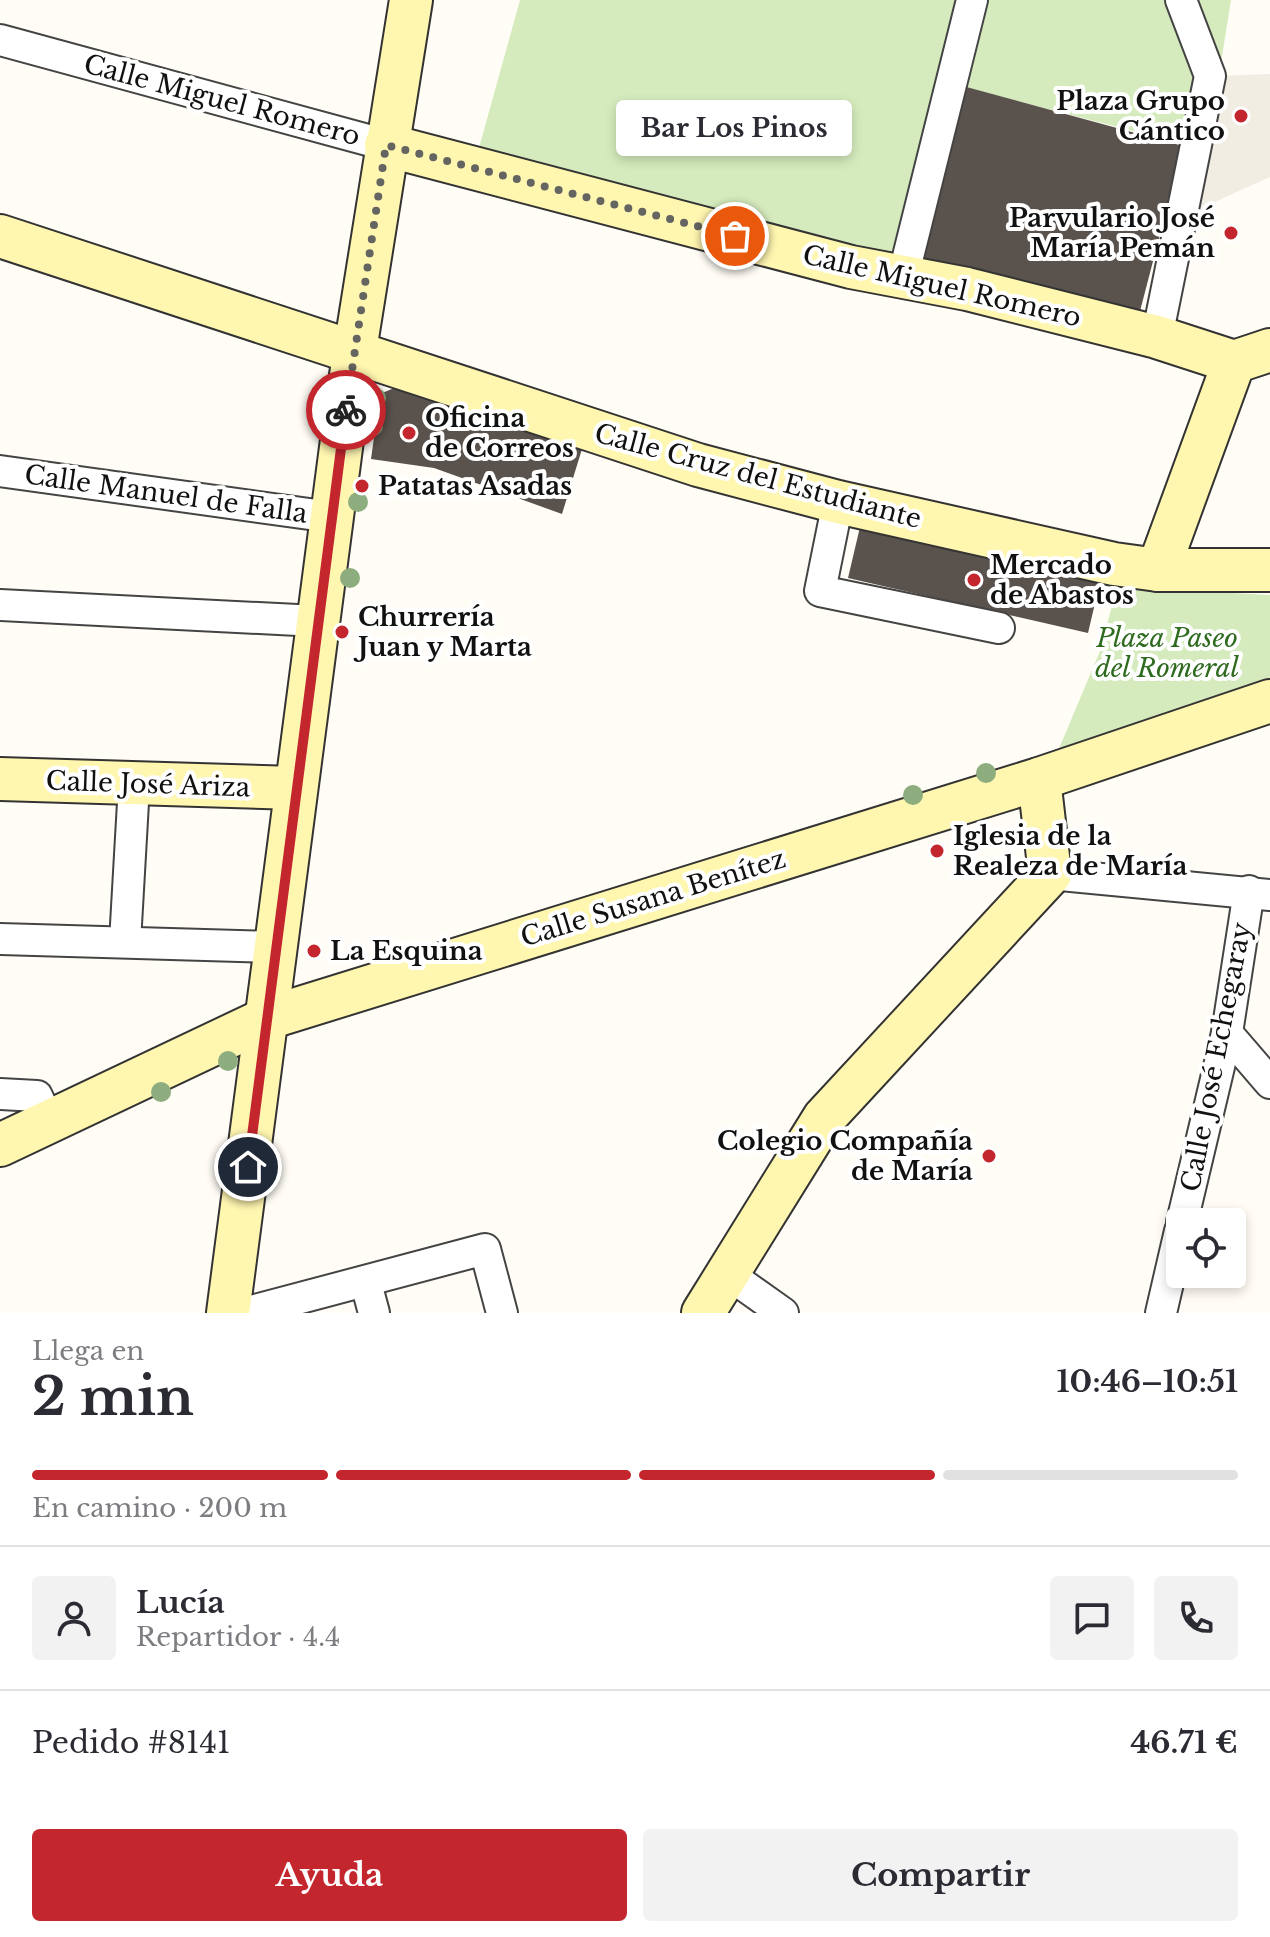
<!DOCTYPE html>
<html lang="es">
<meta charset="utf-8">
<style>
body{margin:0;font-family:"Libre Baskerville",serif;background:#f2f2f3;color:#2b2b33;height:100vh;display:flex;flex-direction:column;font-size:30px;white-space:nowrap}
*{box-sizing:border-box;margin:0}
p{font-size:26px;color:#7c7c81}
.icon{flex:none;width:44px;height:44px;fill:none;stroke:currentColor;stroke-width:2;stroke-linecap:round;stroke-linejoin:round}
.map{position:relative;height:1313px;overflow:hidden}
.details{display:flex;flex-direction:column;background:#fff;flex:1}
.details>*{flex:none}
.tools{position:absolute;left:1166px;top:1208px;display:grid;gap:16px}
.tools a{display:grid;place-items:center;width:80px;height:80px;border-radius:8px;background:#fff;box-shadow:0 4px 12px #0003;font-size:40px}
.pin{position:absolute;display:grid;place-items:center;width:68px;height:68px;color:#fff;margin:-34px;border:4px solid #fff;border-radius:50%;box-shadow:0 2px 8px #0007}
.courier{position:absolute;display:grid;place-items:center;width:80px;height:80px;margin:-40px;border:6px solid #c4262e;border-radius:50%;background:#fff;color:#222;box-shadow:0 2px 10px #0007}
.bubble{position:absolute;height:56px;border-radius:8px;background:#fff;box-shadow:0 4px 12px #0003;font-size:26px;font-weight:700;line-height:56px;text-align:center}
.overview em{font-style:normal;font-weight:700}
.overview div{display:flex;flex-direction:column-reverse}
.overview{display:flex;align-items:center;justify-content:space-between;height:136px;padding:0 32px}
h1{font-size:52px;font-weight:700;line-height:60px}
.bar{display:grid;grid-template-columns:repeat(4,1fr);gap:12px 8px;align-content:center;height:96px;padding:0 32px}
.bar i{height:10px;border-radius:6px;background:#e1e1e2}
.bar .current{background:#c4262e}
.bar p{grid-column:span 4}
.line{display:flex;align-items:center;gap:20px;padding:0 32px;border-top:2px solid #e1e1e2}
.line div{flex:1}
.round{display:grid;place-items:center;flex:none;width:84px;height:84px;border-radius:8px;background:#f2f2f3}
.cta{display:flex;gap:16px;margin-top:auto;padding:16px 32px}
.cta a{flex:1;height:92px;border-radius:8px;background:#c4262e;color:#fff;font-size:32px;font-weight:700;line-height:92px;text-align:center}
.cta a+a{background:#f2f2f3;color:#2b2b33}
.map>svg:first-child{display:block}
.green{fill:#d5ebbd}
.plaza{fill:#f1ede2}
.building{fill:#5a524d}
.lines{fill:none;stroke-linecap:round;stroke-linejoin:round}
.street-casing{stroke:#444;stroke-width:34}
.secondary-casing{stroke:#333;stroke-width:46}
.street{stroke:#fff;stroke-width:30}
.secondary{stroke:#fff6b0;stroke-width:42}
.tree{fill:#8dad7f}
.done{stroke:#646461;stroke-width:8;stroke-dasharray:0 14.4}
.route{stroke:#c4262e;stroke-width:10}
.poi-dot{fill:#c4262e;stroke:#fff;stroke-width:3}
.labels{text-anchor:middle;stroke-width:8;stroke-linejoin:round;paint-order:stroke}
.street-label{font-size:26px;fill:#111;stroke:#fff}
.poi-label{font-size:26px;font-weight:bold;fill:#111;stroke:#fff;text-anchor:start}
.park-label{font-size:26px;font-style:italic;fill:#2f6b1f;stroke:#fff}
</style>
<div class="map">
<svg width="1270" height="1313" viewBox="0 0 1270 1313">
<rect width="100%" height="100%" fill="#fffdf5"/>
<g class="green">
<polygon points="520,0 1231,0 1207,150 951,84 902,265 474,166"/>
<polygon points="1117,587 1270,595 1270,686 1058,751 1100,651"/>
</g>
<polygon class="plaza" points="1270,74 1270,177 1197,210 1210,76"/>
<g class="building">
<polygon points="959,85 1183,146 1139,315 917,257"/>
<polygon points="394,388 582,449 562,514 434,468 371,459 380,394"/>
<polygon points="860,527 1100,582 1088,633 848,578"/>
</g>
<g class="lines">
<g class="street-casing">
<g id="street">
<polyline points="0,40 386,145"/>
<polyline points="903,277 972,0"/>
<polyline points="1157,337 1210,76 1181,0"/>
<polyline points="0,471 331,517"/>
<polyline points="838,502 820,591 999,628"/>
<polyline points="0,605 317,621"/>
<polyline points="1050,874 1270,895"/>
<polyline points="0,939 276,947"/>
<polyline points="125,942 134,785"/>
<polyline points="1227,1033 1270,1083"/>
<polyline points="0,1094 37,1096 49,1122"/>
<polyline points="1182,1222 1227,1033 1249,891"/>
<polyline points="728,1274 783,1313"/>
<polyline points="366,1283 374,1313"/>
<polyline points="244,1313 485,1249 502,1313"/>
<polyline points="1161,1313 1180,1231"/>
</g>
</g>
<g class="secondary-casing">
<g id="secondary">
<polyline points="386,145 851,267 967,289 1157,337 1234,362"/>
<polyline points="0,236 698,465 838,502 1114,564 1158,570 1270,570"/>
<polyline points="1158,570 1234,362 1270,350"/>
<polyline points="0,779 296,788"/>
<polyline points="0,1145 268,1018 1039,779 1270,701"/>
<polyline points="228,1313 348,394 411,0"/>
<polyline points="703,1313 824,1118 1050,874 1039,779"/>
</g>
</g>
<use href="#street" class="street"/>
<use href="#secondary" class="secondary"/>
</g>
<g class="tree">
<circle cx="376" cy="398" r="10"/>
<circle cx="373" cy="426" r="10"/>
<circle cx="358" cy="502" r="10"/>
<circle cx="350" cy="578" r="10"/>
<circle cx="986" cy="773" r="10"/>
<circle cx="913" cy="795" r="10"/>
<circle cx="228" cy="1061" r="10"/>
<circle cx="161" cy="1092" r="10"/>
</g>
<g class="lines">
<polyline class="done" points="346,410 386,145 735,236"/>
<polyline class="route" points="248,1167 346,410"/>
</g>
<g class="poi-dot">
<circle cx="1241" cy="116" r="8"/>
<circle cx="1231" cy="233" r="8"/>
<circle cx="409" cy="433" r="8"/>
<circle cx="362" cy="486" r="8"/>
<circle cx="974" cy="580" r="8"/>
<circle cx="342" cy="632" r="8"/>
<circle cx="937" cy="851" r="8"/>
<circle cx="314" cy="951" r="8"/>
<circle cx="989" cy="1156" r="8"/>
</g>
<g class="labels">
<g class="street-label">
<text transform="translate(222 100) rotate(15)" y="9">Calle Miguel Romero</text>
<text transform="translate(942 286) rotate(13)" y="9">Calle Miguel Romero</text>
<text transform="translate(758 476) rotate(15)" y="9">Calle Cruz del Estudiante</text>
<text transform="translate(166 494) rotate(8)" y="9">Calle Manuel de Falla</text>
<text transform="translate(148 784) rotate(2)" y="9">Calle José Ariza</text>
<text transform="translate(653 898) rotate(-17)" y="9">Calle Susana Benítez</text>
<text transform="translate(1216 1057) rotate(-79)" y="9">Calle José Echegaray</text>
</g>
<g class="poi-label">
<text x="1225" y="110" text-anchor="end">Plaza Grupo<tspan x="1225" dy="30">Cántico</tspan></text>
<text x="1215" y="227" text-anchor="end">Parvulario José<tspan x="1215" dy="30">María Pemán</tspan></text>
<text x="425" y="427">Oficina<tspan x="425" dy="30">de Correos</tspan></text>
<text x="378" y="495">Patatas Asadas</text>
<text x="990" y="574">Mercado<tspan x="990" dy="30">de Abastos</tspan></text>
<text x="358" y="626">Churrería<tspan x="358" dy="30">Juan y Marta</tspan></text>
<text x="953" y="845">Iglesia de la<tspan x="953" dy="30">Realeza de María</tspan></text>
<text x="330" y="960">La Esquina</text>
<text x="973" y="1150" text-anchor="end">Colegio Compañía<tspan x="973" dy="30">de María</tspan></text>
</g>
<g class="park-label">
<text x="1167" y="647">Plaza Paseo<tspan x="1167" dy="30">del Romeral</tspan></text>
</g>
</g>
</svg>
<div class="tools">
<a><svg class="icon" aria-label="locate" viewBox="0 0 24 24"><circle cx="12" cy="12" r="6"/><path d="M12 2v4M12 18v4M2 12h4M18 12h4"/></svg></a>
</div>
<div class="pin" style="left:735px;top:236px;background:#ea580c"><svg class="icon" aria-label="bag" viewBox="0 0 24 24"><path d="M5 8h14l-1 12H6zM9 8a3 3 0 0 1 6 0"/></svg></div>
<div class="pin" style="left:248px;top:1167px;background:#1f2937"><svg class="icon" aria-label="home" viewBox="0 0 24 24"><path d="M3 11l9-7 9 7M6 9v11h12V9"/></svg></div>
<div class="courier" style="left:346px;top:410px"><svg class="icon" aria-label="bike" viewBox="0 0 24 24"><circle cx="6" cy="16" r="4"/><circle cx="18" cy="16" r="4"/><path d="M6 16l4-8h5l3 8M10 8l3 8H6M13 5h3"/></svg></div>
<div class="bubble" style="left:616px;top:100px;width:236px">Bar Los Pinos</div>
</div>
<section class="details">
<div class="overview"><div><h1>2 min</h1><p>Llega en</p></div><em>10:46–10:51</em></div>
<div class="bar"><i class="current"></i><i class="current"></i><i class="current"></i><i></i><p>En camino · 200 m</p></div>
<div class="line" style="height:144px"><a class="round"><svg class="icon" aria-label="person" viewBox="0 0 24 24"><circle cx="12" cy="8" r="4"/><path d="M4 21q1-7 8-7t8 7"/></svg></a><div><b>Lucía</b><p>Repartidor · 4.4</p></div><a class="round"><svg class="icon" aria-label="chat" viewBox="0 0 24 24"><path d="M4 5h16v11H9l-5 4z"/></svg></a><a class="round"><svg class="icon" aria-label="phone" viewBox="0 0 24 24"><path d="M5 4h4l2 5-3 2q2 4 5 5l2-3 5 2v4C11 20 4 13 5 4z"/></svg></a></div>
<div class="line" style="height:104px"><div>Pedido #8141</div><b>46.71 €</b></div>
<div class="cta"><a>Ayuda</a><a>Compartir</a></div>
</section>
